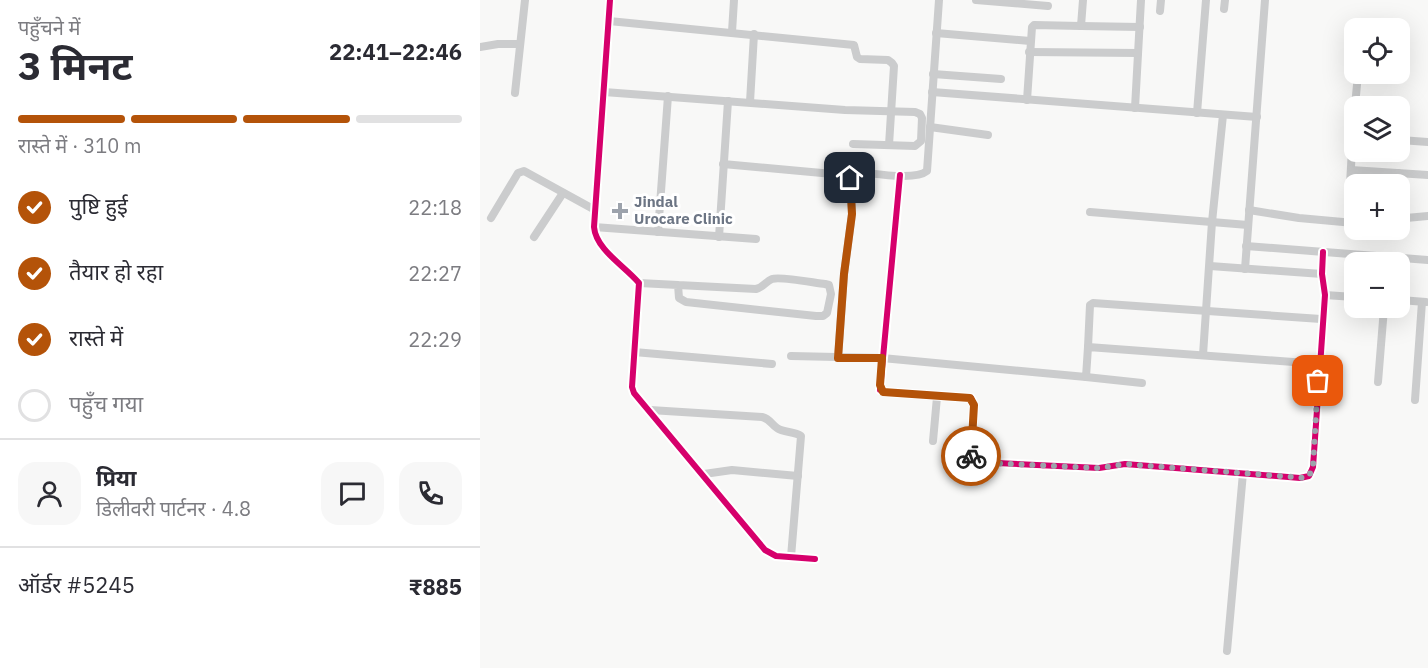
<!DOCTYPE html>
<html lang="hi">
<meta charset="utf-8">
<style>
body{margin:0;font-family:"IBM Plex Sans","Noto Sans Devanagari",sans-serif;background:#f7f7f7;color:#2b2b33;height:100vh;display:flex;flex-direction:column;font-size:22px;white-space:nowrap}
*{box-sizing:border-box;margin:0}
p{font-size:20px;color:#7c7c81}
.icon{flex:none;width:33px;height:33px;fill:none;stroke:currentColor;stroke-width:2;stroke-linecap:round;stroke-linejoin:round}
.map{position:relative;flex:1;overflow:hidden}
.drawer{display:flex;flex-direction:column;background:#fff;width:480px}
.drawer>*{flex:none}
.controls{position:absolute;left:864px;top:18px;display:grid;gap:12px}
.controls a{display:grid;place-items:center;width:66px;height:66px;border-radius:12px;background:#fff;box-shadow:0 6px 24px #0002;font-size:30px}
.pin{position:absolute;display:grid;place-items:center;width:51px;height:51px;color:#fff;margin:-26px;border-radius:12px;box-shadow:0 3px 9px #0006}
.courier{position:absolute;display:grid;place-items:center;width:60px;height:60px;margin:-30px;border:4px solid #b45309;border-radius:50%;background:#fff;color:#222;box-shadow:0 2px 8px #0007}
.summary em{font-style:normal;font-weight:700}
.summary div{display:flex;flex-direction:column-reverse}
.summary{display:flex;align-items:center;justify-content:space-between;height:102px;padding:0 18px}
h1{font-size:39px;font-weight:700;line-height:45px}
.bar{display:grid;grid-template-columns:repeat(4,1fr);gap:9px 6px;align-content:center;height:72px;padding:0 18px}
.bar i{height:8px;border-radius:4px;background:#e1e1e2}
.bar .active{background:#b45309}
.bar p{grid-column:span 4}
.line{display:flex;align-items:center;gap:15px;padding:0 18px;border-top:2px solid #e1e1e2}
.line div{flex:1}
.round{display:grid;place-items:center;flex:none;width:63px;height:63px;border-radius:18px;background:#f7f7f7}
ol{padding:0 18px;list-style:none}
li{display:flex;align-items:center;gap:18px;height:66px}
li p{margin-inline-start:auto}
li .icon{padding:6px;border-radius:50%;background:#b45309;color:#fff;stroke-width:4}
li:last-child{color:#7c7c81}
li i{width:33px;height:33px;border:3px solid #e1e1e2;border-radius:50%}
main{display:flex;flex:1;min-height:0}
.map>svg:first-child{display:block}
.lines{fill:none;stroke-linecap:round;stroke-linejoin:round}
.minor{stroke:#cbcccd;stroke-width:8}
.cycleway-casing{stroke:#fff;stroke-width:10}
.cycleway{stroke:#d6006c;stroke-width:6}
.done{stroke:#9da3ac;stroke-width:6;stroke-dasharray:0 10.8}
.route{stroke:#b45309;stroke-width:8}
.poi-dot{fill:#9da3ac;stroke:#fff;stroke-width:2}
.labels{text-anchor:middle;stroke-width:6;stroke-linejoin:round;paint-order:stroke}
.poi-label{font-size:15px;font-weight:bold;fill:#6c7584;stroke:#fff;text-anchor:start}
</style>
<main>
<section class="drawer">
<div class="summary"><div><h1>3 मिनट</h1><p>पहुँचने में</p></div><em>22:41–22:46</em></div>
<div class="bar"><i class="active"></i><i class="active"></i><i class="active"></i><i></i><p>रास्ते में · 310 m</p></div>
<ol>
<li><svg class="icon" aria-label="check" viewBox="0 0 24 24"><path d="M5 12l5 5 9-10"/></svg>पुष्टि हुई<p>22:18</p></li>
<li><svg class="icon" aria-label="check" viewBox="0 0 24 24"><path d="M5 12l5 5 9-10"/></svg>तैयार हो रहा<p>22:27</p></li>
<li><svg class="icon" aria-label="check" viewBox="0 0 24 24"><path d="M5 12l5 5 9-10"/></svg>रास्ते में<p>22:29</p></li>
<li><i></i>पहुँच गया</li>
</ol>
<div class="line" style="height:108px"><a class="round"><svg class="icon" aria-label="person" viewBox="0 0 24 24"><circle cx="12" cy="8" r="4"/><path d="M4 21q1-7 8-7t8 7"/></svg></a><div><b>प्रिया</b><p>डिलीवरी पार्टनर · 4.8</p></div><a class="round"><svg class="icon" aria-label="chat" viewBox="0 0 24 24"><path d="M4 5h16v11H9l-5 4z"/></svg></a><a class="round"><svg class="icon" aria-label="phone" viewBox="0 0 24 24"><path d="M5 4h4l2 5-3 2q2 4 5 5l2-3 5 2v4C11 20 4 13 5 4z"/></svg></a></div>
<div class="line" style="height:78px"><div>ऑर्डर #5245</div><b>₹885</b></div>
</section>
<div class="map">
<svg width="948" height="668" viewBox="0 0 948 668">
<rect width="100%" height="100%" fill="#f8f8f7"/>
<g class="lines">
<g class="minor">
<path d="M130,0L114,227C116,250 145,266 159,283L152,387L154,393L285,550L296,556L335,559"/>
<polyline points="496,0 568,6"/>
<polyline points="744,9 745,0"/>
<polyline points="680,11 681,0"/>
<polyline points="129,21 374,45 377,57 380,59 408,60 412,63 414,66 409,145"/>
<polyline points="601,26 660,27"/>
<polyline points="252,32 254,0"/>
<polyline points="456,33 550,41"/>
<polyline points="0,47 18,44 40,44"/>
<polyline points="549,52 658,53"/>
<polyline points="453,74 521,79"/>
<polyline points="124,92 365,110 435,112 440,114 442,118 441,141 435,146 373,144"/>
<polyline points="452,92 777,117"/>
<polyline points="35,93 45,0"/>
<polyline points="547,100 552,27 554,25 601,26 603,0"/>
<polyline points="270,102 274,34"/>
<polyline points="875,106 878,74"/>
<polyline points="655,108 661,0"/>
<polyline points="874,111 870,185 872,189 874,190"/>
<polyline points="717,113 726,0"/>
<polyline points="450,127 508,135"/>
<polyline points="920,140 948,142"/>
<polyline points="243,164 353,174"/>
<polyline points="871,170 948,175"/>
<polyline points="918,173 918,184"/>
<polyline points="420,175 400,390 406,392 491,398 494,405 491,457 496,462 619,468 645,464 820,478 829,476 833,467 845,295 842,274 843,252"/>
<polyline points="920,201 922,221"/>
<polyline points="769,210 819,218 874,223"/>
<polyline points="610,212 768,225"/>
<polyline points="11,218 38,173 44,171 115,210"/>
<polyline points="920,223 926,218 948,216"/>
<polyline points="114,227 276,239"/>
<polyline points="178,232 188,96"/>
<polyline points="54,237 83,193"/>
<polyline points="239,237 248,101"/>
<polyline points="766,246 948,260"/>
<polyline points="730,266 842,274"/>
<polyline points="765,269 785,0"/>
<path d="M159,283L276,289C284,287 286,281 292,279C300,276 335,283 345,284L349,285L351,294L347,313L343,316H336L206,302L199,298L198,285"/>
<polyline points="845,295 874,297"/>
<polyline points="920,300 946,302"/>
<polyline points="608,347 610,305 613,303 841,319"/>
<polyline points="154,352 292,364"/>
<polyline points="723,355 732,222 743,115"/>
<polyline points="311,356 402,358 606,377 608,347 840,364"/>
<path d="M358,358L364,274L372,214L370,178L372,174L376,172C392,173 435,181 447,171L459,0"/>
<polyline points="606,377 662,383"/>
<polyline points="898,382 904,308"/>
<polyline points="935,400 942,302"/>
<path d="M170,410L282,417C290,419 291,424 297,428C304,433 314,431 321,436L311,557"/>
<polyline points="453,441 457,397"/>
<polyline points="224,474 252,470 318,476"/>
<polyline points="747,651 763,473"/>
</g>
<g class="cycleway-casing">
<g id="cycleway">
<path d="M130,0L114,227C116,250 145,266 159,283L152,387L154,393L285,550L296,556L335,559"/>
<polyline points="420,175 400,390 406,392 491,398 494,405 491,457 496,462 619,468 645,464 820,478 829,476 833,467 845,295 842,274 843,252"/>
</g>
</g>
<use href="#cycleway" class="cycleway"/>
</g>
<g class="lines">
<polyline class="done" points="491,456 492,460 509,463 619,468 645,464 826,478 829,476 833,467 838,381"/>
<polyline class="route" points="370,178 372,214 364,274 358,358 402,358 400,385 403,392 490,398 494,405 491,456"/>
</g>
<path class="poi-dot" d="M137 202h6v6h6v6h-6v6h-6v-6h-6v-6h6z"/>
<g class="labels">
<g class="poi-label">
<text x="154" y="207">Jindal<tspan x="154" dy="17">Urocare Clinic</tspan></text>
</g>
</g>
</svg>
<div class="controls">
<a><svg class="icon" aria-label="locate" viewBox="0 0 24 24"><circle cx="12" cy="12" r="6"/><path d="M12 2v4M12 18v4M2 12h4M18 12h4"/></svg></a>
<a><svg class="icon" aria-label="layers" viewBox="0 0 24 24"><path d="M12 4l9 5-9 5-9-5zM3 14l9 5 9-5"/></svg></a>
<a>+</a>
<a>−</a>
</div>
<div class="pin" style="left:838px;top:381px;background:#ea580c"><svg class="icon" aria-label="bag" viewBox="0 0 24 24"><path d="M5 8h14l-1 12H6zM9 8a3 3 0 0 1 6 0"/></svg></div>
<div class="pin" style="left:370px;top:178px;background:#1f2937"><svg class="icon" aria-label="home" viewBox="0 0 24 24"><path d="M3 11l9-7 9 7M6 9v11h12V9"/></svg></div>
<div class="courier" style="left:491px;top:456px"><svg class="icon" aria-label="bike" viewBox="0 0 24 24"><circle cx="6" cy="16" r="4"/><circle cx="18" cy="16" r="4"/><path d="M6 16l4-8h5l3 8M10 8l3 8H6M13 5h3"/></svg></div>
</div>
</main>
